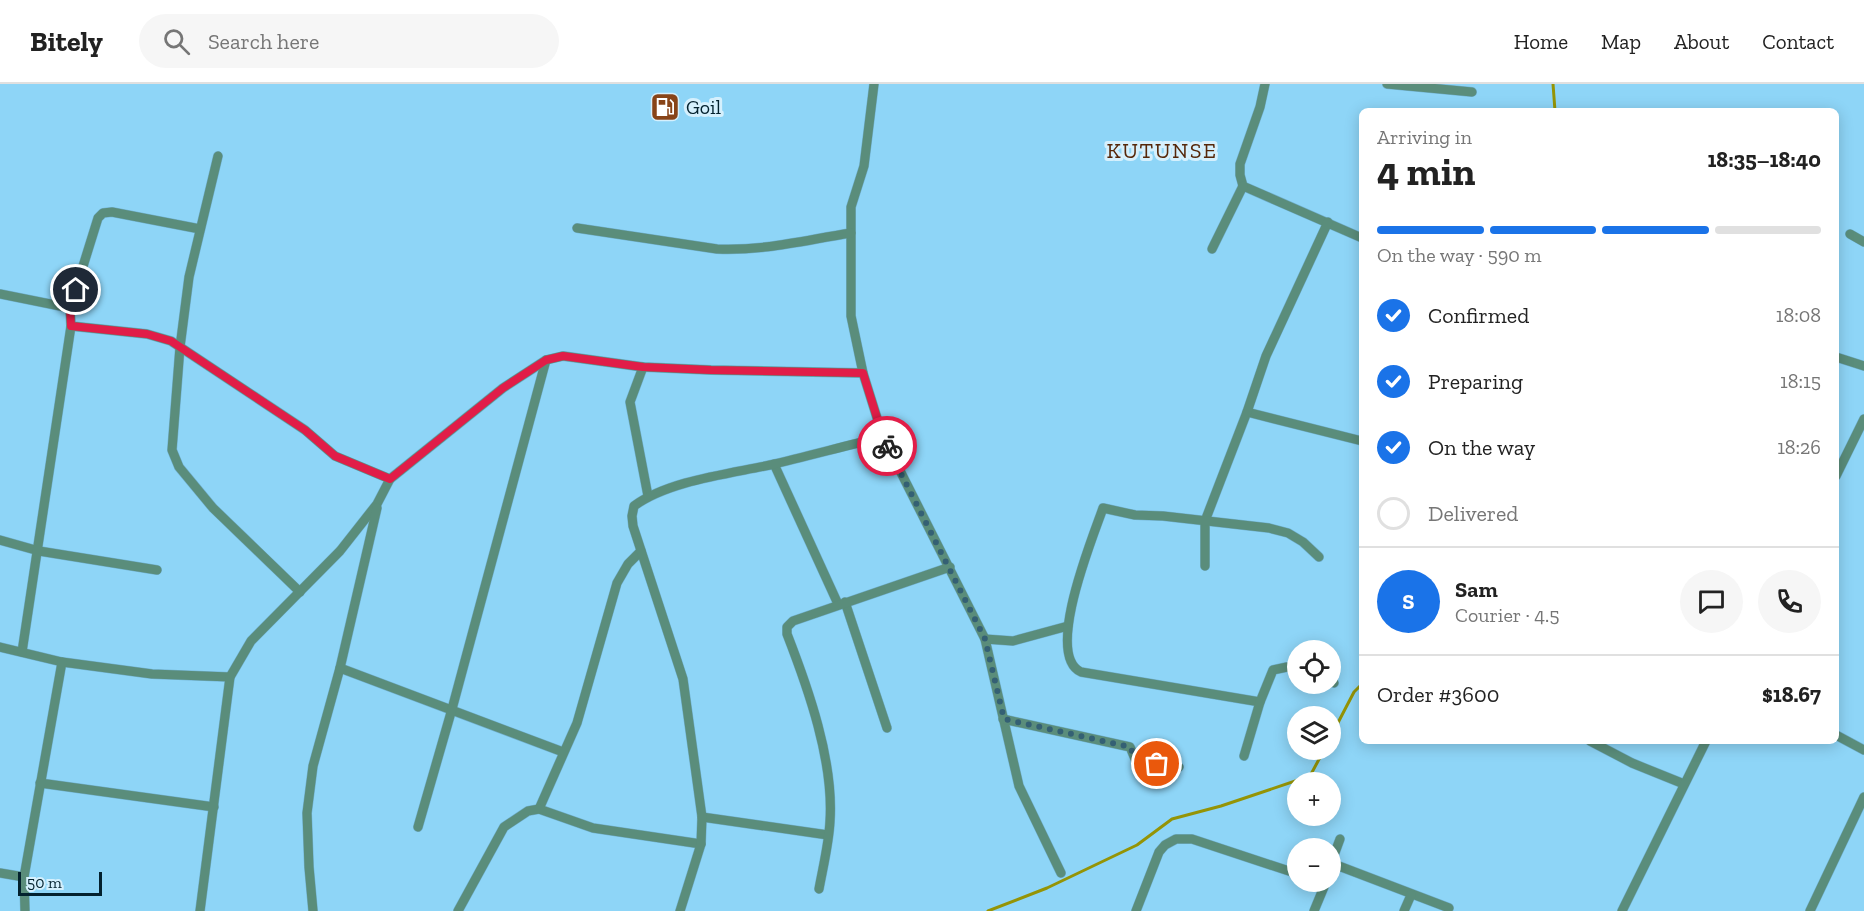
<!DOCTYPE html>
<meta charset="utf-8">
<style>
body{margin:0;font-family:"Zilla Slab",serif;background:#f6f6f6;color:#222;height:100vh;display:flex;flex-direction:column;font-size:22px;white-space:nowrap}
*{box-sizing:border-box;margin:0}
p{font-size:20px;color:#767676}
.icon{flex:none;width:33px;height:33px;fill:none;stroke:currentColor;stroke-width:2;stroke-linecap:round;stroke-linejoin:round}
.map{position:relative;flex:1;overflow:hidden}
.panel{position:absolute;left:1359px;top:24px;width:480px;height:636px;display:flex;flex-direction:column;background:#fff;border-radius:9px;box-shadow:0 3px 15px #0003}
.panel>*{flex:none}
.fabs{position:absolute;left:1287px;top:556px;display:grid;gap:12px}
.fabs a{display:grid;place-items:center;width:54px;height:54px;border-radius:50%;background:#fff;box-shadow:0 3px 15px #0003;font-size:30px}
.scale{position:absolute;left:18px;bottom:15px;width:84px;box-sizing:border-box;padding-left:6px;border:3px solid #03212e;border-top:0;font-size:16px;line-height:21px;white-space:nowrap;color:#03212e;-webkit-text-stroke:4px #d5f0fd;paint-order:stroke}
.pin{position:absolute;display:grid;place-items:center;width:51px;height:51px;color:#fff;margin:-26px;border:3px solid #fff;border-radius:50%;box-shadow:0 2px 6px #0007}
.courier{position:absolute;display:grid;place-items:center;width:60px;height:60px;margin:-30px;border:4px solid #e11d48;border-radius:50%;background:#fff;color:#222;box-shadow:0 2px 8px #0007}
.summary em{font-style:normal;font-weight:700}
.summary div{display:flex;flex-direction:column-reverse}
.summary{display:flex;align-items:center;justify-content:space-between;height:102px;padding:0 18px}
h1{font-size:39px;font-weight:700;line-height:45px}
.bar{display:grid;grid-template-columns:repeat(4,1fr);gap:9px 6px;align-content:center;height:72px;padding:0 18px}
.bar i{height:8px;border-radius:4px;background:#e0e0e0}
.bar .on{background:#1a73e8}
.bar p{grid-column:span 4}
.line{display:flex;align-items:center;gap:15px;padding:0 18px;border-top:2px solid #e0e0e0}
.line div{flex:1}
.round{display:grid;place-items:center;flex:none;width:63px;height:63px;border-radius:32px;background:#f6f6f6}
ol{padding:0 18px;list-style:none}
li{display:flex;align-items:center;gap:18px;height:66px}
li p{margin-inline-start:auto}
li .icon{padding:6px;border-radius:50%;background:#1a73e8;color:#fff;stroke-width:4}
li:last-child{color:#767676}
li i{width:33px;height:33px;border:3px solid #e0e0e0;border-radius:50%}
header{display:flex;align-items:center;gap:36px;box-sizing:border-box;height:84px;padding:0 30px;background:#fff;border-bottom:2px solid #e0e0e0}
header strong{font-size:28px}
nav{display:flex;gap:33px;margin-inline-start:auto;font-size:21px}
.search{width:420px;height:54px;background:#f6f6f6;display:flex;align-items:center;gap:15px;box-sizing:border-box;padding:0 21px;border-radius:33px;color:#767676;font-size:22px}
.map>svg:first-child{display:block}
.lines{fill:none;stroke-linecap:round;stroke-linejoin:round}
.stream{stroke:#959406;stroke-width:3}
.street-casing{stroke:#72b1cf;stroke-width:10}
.street{stroke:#5a8d7b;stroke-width:9}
.done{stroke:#346074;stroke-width:6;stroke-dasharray:0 10.8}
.route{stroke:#e11d48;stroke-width:8}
.labels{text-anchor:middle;stroke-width:6;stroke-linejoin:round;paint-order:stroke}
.poi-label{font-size:20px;fill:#03212e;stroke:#d5f0fd;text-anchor:start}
.quarter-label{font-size:22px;letter-spacing:1.5px;fill:#562709;stroke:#d5f0fd}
</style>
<header>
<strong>Bitely</strong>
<div class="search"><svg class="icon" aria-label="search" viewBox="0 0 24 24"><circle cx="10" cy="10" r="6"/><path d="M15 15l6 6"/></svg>Search here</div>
<nav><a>Home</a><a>Map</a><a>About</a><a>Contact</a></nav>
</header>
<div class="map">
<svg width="1864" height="827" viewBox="0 0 1864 827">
<rect width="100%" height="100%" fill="#8ed5f7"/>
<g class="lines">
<g class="stream">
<polyline points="1553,0 1555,27"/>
<polyline points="1330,654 1354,608 1362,600"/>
<polyline points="988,827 1047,804 1137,761 1172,735 1221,722 1310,692 1324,666"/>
</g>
<g class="street-casing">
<g id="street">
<polyline points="874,0 864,82 851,123 851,232 863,289 883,353 985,555 1019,702 1061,789"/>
<polyline points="1265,0 1260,23 1240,80 1240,91 1243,102 1362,154"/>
<polyline points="1387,0 1472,8"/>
<polyline points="218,72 189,193 180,263 172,366 179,383 213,424 300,508"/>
<path d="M577,144L717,165C765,167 805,156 851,149"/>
<polyline points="1850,150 1864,158"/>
<polyline points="1212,165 1243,102"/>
<polyline points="0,210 70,224"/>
<polyline points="71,242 147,250 171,257 305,346 335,372 390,395"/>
<polyline points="1836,273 1864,282"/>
<polyline points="643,283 630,318 648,412"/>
<polyline points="1247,328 1362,357"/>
<polyline points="774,380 838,520"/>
<polyline points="1836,392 1864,335"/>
<polyline points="0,456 39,467 157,486"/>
<polyline points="1205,482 1205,437 1247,328 1266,272 1328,138"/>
<polyline points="845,518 887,644"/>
<polyline points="985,555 1013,557 1068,542"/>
<polyline points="0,563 62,578 152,590 230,593"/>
<polyline points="22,568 71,242 70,224 98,134 103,129 112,128 200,145"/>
<polyline points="340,584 563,668"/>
<polyline points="1330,598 1334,599"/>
<path d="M1260,618L1081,588C1044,571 1093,453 1103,424L1135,431L1163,432L1269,444L1288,449L1303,458L1319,473"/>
<polyline points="1003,635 1130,663 1136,677 1179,683"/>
<polyline points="1836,651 1864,666"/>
<polyline points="1590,657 1632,679 1684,700"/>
<polyline points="1244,672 1260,618 1273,586 1287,583 1298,586"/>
<polyline points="40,699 214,723"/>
<polyline points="539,725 577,639 617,499 628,480 641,467"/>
<polyline points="702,733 828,751"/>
<polyline points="418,743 452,625 546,276"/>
<polyline points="1331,779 1449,824"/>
<polyline points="1330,782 1340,755"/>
<polyline points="0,789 24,793"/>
<path d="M819,805C823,783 829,759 830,737C834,677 808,604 787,550V543L793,537L950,483"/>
<polyline points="25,827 24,793 62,578"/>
<polyline points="200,827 230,593 251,557 340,467 377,420 390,395 503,304 546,276 563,272 643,283 711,286 863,289"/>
<polyline points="313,827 309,783 307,729 313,682 340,584 377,424"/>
<polyline points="458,827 504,743 528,727 539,725 593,744 701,760"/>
<path d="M680,827L701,760L702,733L683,595L633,442L632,432L634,422C668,397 728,390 770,381C808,372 845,362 883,353"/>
<polyline points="1136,827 1159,768 1165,761 1176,755 1192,755 1298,790"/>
<polyline points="1314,827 1326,798"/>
<polyline points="1404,827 1411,811"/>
<polyline points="1622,827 1706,657"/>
<polyline points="1810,827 1864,713"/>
</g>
</g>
<use href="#street" class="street"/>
</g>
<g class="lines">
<polyline class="done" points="887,362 985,555 1004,635 1130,663 1136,676 1157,680"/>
<polyline class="route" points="76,206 70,224 71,242 147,250 171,257 305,346 335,372 390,395 503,304 546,276 563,272 643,283 711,286 863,289 883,353 887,362"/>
</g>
<defs>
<g id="fuel-square" transform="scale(1.5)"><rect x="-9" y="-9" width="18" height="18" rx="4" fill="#884418" stroke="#d5f0fd"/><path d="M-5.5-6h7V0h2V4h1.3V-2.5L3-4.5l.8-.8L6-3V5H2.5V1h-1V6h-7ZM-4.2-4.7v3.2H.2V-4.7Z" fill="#fff"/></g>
</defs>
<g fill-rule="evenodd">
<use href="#fuel-square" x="665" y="23"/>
</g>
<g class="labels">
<g class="poi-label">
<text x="686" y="30">Goil</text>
</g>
<g class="quarter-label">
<text x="1162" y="74">KUTUNSE</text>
</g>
</g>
</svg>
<div class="fabs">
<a><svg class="icon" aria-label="locate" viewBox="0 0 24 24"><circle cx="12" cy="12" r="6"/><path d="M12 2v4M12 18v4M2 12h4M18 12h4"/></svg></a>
<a><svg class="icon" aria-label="layers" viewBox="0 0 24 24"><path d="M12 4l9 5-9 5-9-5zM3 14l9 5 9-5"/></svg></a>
<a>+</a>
<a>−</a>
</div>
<div class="scale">50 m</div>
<div class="pin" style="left:1157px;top:680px;background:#ea580c"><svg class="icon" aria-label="bag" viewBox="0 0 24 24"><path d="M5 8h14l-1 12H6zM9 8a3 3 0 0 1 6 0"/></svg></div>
<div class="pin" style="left:76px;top:206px;background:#1f2937"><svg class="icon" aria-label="home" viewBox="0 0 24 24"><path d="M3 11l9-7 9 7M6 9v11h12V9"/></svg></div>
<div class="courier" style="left:887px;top:362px"><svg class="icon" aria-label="bike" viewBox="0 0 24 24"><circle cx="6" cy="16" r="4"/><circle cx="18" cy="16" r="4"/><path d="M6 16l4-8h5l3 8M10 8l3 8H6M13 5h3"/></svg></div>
<section class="panel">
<div class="summary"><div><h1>4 min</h1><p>Arriving in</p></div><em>18:35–18:40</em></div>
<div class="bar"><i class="on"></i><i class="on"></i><i class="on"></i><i></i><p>On the way · 590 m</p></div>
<ol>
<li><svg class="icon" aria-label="check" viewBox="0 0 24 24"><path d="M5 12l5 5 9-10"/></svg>Confirmed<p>18:08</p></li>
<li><svg class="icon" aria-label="check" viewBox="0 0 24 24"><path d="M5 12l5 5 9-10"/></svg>Preparing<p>18:15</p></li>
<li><svg class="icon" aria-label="check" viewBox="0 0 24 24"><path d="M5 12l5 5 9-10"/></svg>On the way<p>18:26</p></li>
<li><i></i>Delivered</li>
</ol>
<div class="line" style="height:108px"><b class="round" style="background:#1a73e8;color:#fff">S</b><div><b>Sam</b><p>Courier · 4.5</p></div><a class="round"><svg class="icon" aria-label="chat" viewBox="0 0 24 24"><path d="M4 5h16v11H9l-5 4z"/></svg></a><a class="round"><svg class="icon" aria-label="phone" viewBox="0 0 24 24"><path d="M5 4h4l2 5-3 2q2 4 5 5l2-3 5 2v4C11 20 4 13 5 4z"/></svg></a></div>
<div class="line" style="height:78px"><div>Order #3600</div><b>$18.67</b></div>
</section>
</div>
